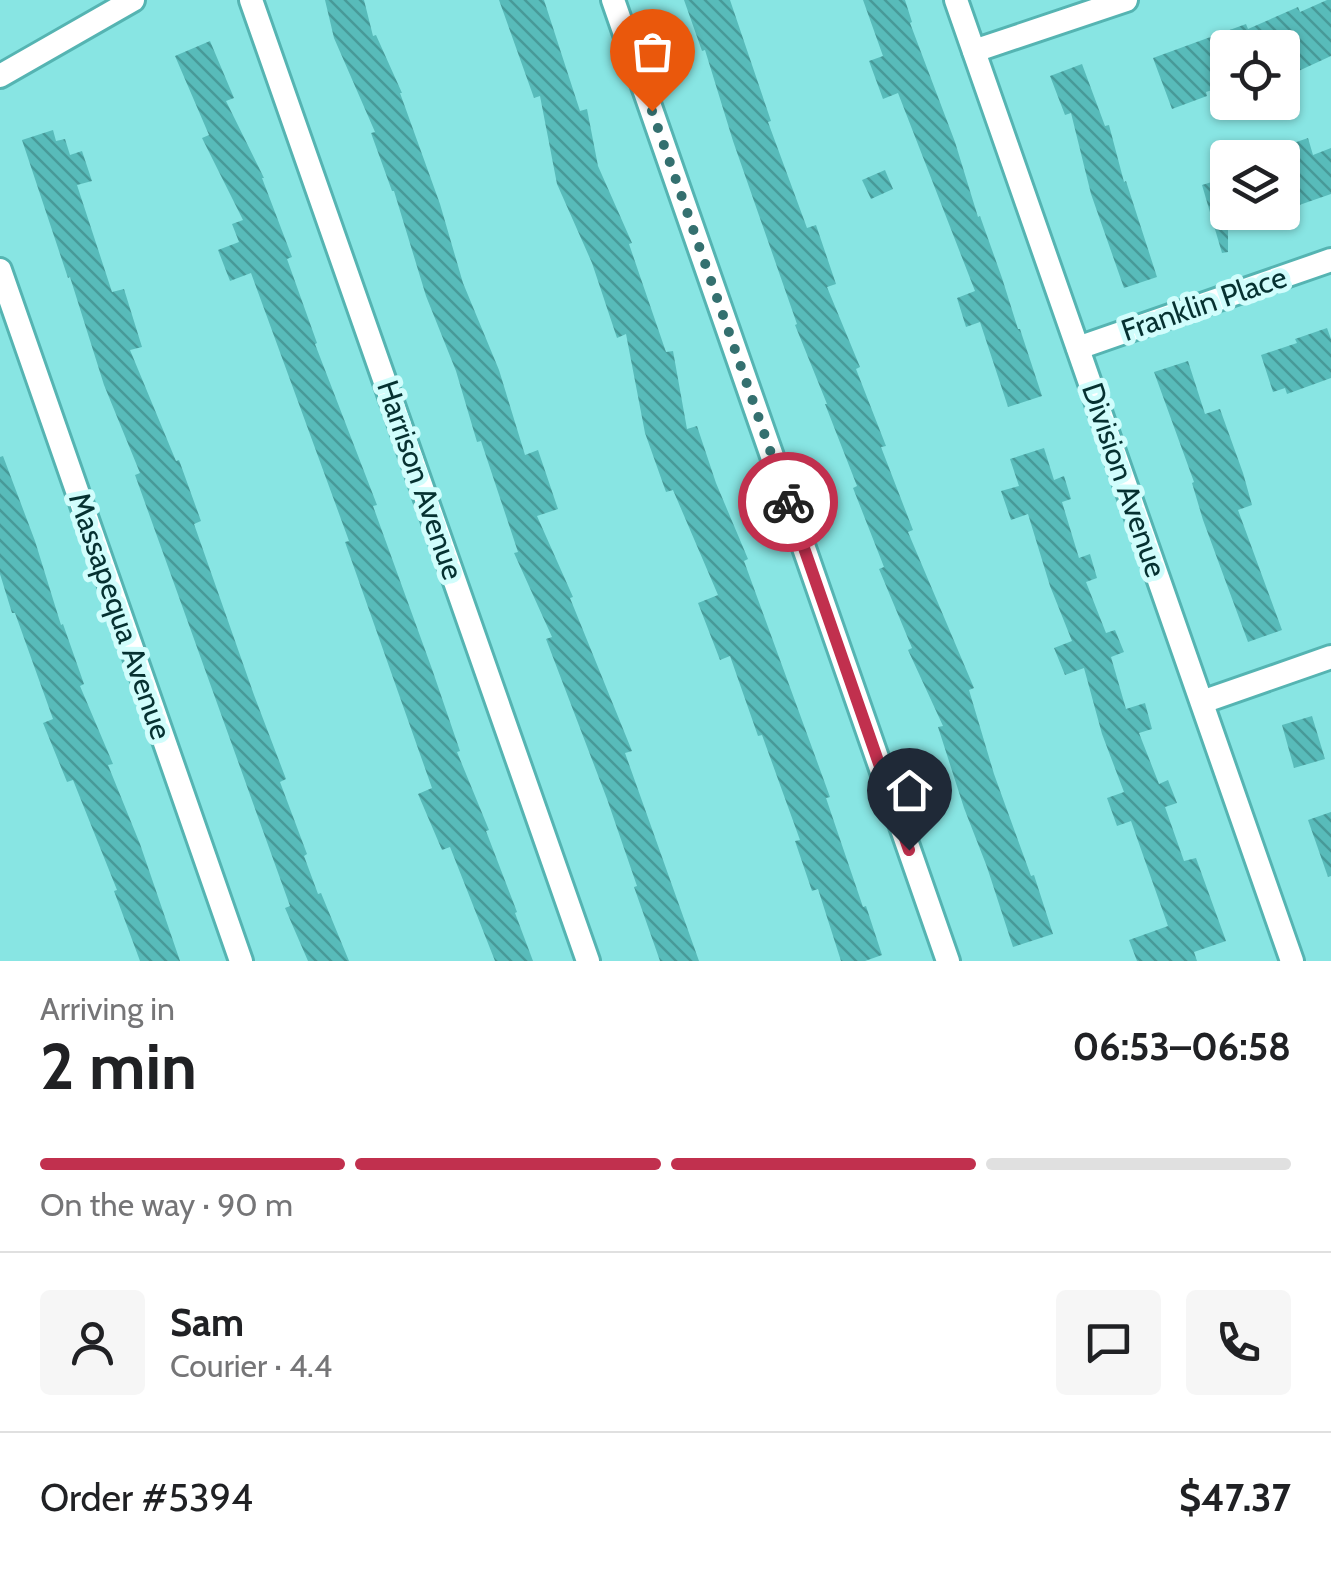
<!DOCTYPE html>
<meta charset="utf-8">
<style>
body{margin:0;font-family:Cabin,sans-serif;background:#f6f6f6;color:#202124;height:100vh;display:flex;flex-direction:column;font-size:38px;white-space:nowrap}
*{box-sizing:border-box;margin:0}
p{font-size:32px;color:#757577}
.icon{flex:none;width:55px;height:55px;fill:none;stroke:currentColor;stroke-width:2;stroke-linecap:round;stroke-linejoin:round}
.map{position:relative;height:961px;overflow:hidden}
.panel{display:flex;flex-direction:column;background:#fff;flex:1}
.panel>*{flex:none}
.fabs{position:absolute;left:1210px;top:30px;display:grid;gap:20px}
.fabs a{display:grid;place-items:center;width:90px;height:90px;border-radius:10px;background:#fff;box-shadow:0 2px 8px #0004;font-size:50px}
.pin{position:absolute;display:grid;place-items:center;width:85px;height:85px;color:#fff;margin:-102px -42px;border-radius:50% 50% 50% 0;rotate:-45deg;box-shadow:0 0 10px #0007}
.pin .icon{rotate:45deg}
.courier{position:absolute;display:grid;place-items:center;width:100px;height:100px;margin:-50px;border:8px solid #c1304e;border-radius:50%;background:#fff;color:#222;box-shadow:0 2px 12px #0007}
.head em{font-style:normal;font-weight:700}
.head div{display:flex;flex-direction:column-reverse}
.head{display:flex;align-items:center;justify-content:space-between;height:170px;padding:0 40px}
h1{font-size:65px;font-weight:700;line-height:75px}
.bar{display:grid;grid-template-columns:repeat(4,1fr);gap:15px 10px;align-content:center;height:120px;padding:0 40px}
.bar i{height:12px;border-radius:8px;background:#e0e0e0}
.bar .current{background:#c1304e}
.bar p{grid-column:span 4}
.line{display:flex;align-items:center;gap:25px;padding:0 40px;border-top:2px solid #e0e0e0}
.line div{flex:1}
.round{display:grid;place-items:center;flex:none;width:105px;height:105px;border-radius:10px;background:#f6f6f6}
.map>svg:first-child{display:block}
.building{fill:url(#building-back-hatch)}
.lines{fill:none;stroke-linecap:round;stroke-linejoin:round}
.minor-casing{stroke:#55b4b2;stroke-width:28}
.minor{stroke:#fff;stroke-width:22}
.done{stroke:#34706f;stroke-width:10;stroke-dasharray:0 18}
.route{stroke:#c1304e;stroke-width:12}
.labels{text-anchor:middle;stroke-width:10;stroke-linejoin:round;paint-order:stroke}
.street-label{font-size:30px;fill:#063131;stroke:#d1fdfc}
</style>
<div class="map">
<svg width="1331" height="961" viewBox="0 0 1331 961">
<defs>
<pattern id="building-back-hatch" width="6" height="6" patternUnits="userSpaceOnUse" patternTransform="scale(2.5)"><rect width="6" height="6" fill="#58bbba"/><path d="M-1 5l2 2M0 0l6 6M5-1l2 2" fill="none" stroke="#479998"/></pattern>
</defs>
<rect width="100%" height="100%" fill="#88e5e3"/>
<g class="building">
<polygon points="325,0 364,0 373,36 376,35 402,93 400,93 440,204 463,283 499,370 525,455 538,450 558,509 537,516 573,597 570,598 632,751 625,753 699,961 660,961 634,887 637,886 607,799 546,639 552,637 514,553 518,552 481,441 477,442 456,371 426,296 394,191 392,191 371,133 375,132 334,38"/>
<polygon points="499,0 544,0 580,111 587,109 598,166 632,243 629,244 666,352 673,351 687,429 697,426 716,483 748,559 744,561 830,797 826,798 863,907 866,906 882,955 865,961 841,961 818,889 812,891 795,841 800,840 762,735 758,736 730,656 720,660 698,603 718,595 673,490 666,492 645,433 626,334 617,338 592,263 557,184 540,96 534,98"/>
<polygon points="684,0 730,0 771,121 768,122 807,228 816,225 836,284 827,287 860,367 856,369 886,446 881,447 913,530 908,532 974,688 969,690 994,774 1031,876 1034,875 1053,934 1013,947 987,867 964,808 938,727 943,726 908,650 912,648 879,569 884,567 853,488 857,486 825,404 827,404 795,325 797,324 733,141 705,50 702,51"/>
<polygon points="863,0 905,0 912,22 910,23 955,142 978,217 980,216 1002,278 1018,329 1020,329 1042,396 1008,407 980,322 966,327 957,298 975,291 898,93 883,99 869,61 883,56"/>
<polygon points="1327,0 1331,0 1331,56 1292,74 1282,48 1228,48 1228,85 1206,92 1207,96 1172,109 1153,58 1246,24 1248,29 1298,7 1300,12"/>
<polygon points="210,41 234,98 226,101 264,178 262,178 292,257 287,259 317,343 315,344 377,505 373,506 432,669 460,751 457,752 489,830 486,831 517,912 515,913 533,961 495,961 450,847 442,850 418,794 432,788 345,542 349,541 251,273 230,281 218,250 239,242 232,224 243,220 202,138 209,135 175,56"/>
<polygon points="1082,64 1105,126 1109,125 1124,182 1126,181 1157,277 1124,288 1091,194 1071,113 1065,115 1050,76"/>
<polygon points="53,130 56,141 65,139 70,155 82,151 92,181 77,185 112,292 124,289 142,347 130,350 176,461 179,460 201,521 194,524 254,695 286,779 280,782 307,854 304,856 318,894 321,893 349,961 308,961 285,908 290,906 135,475 140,473 104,385 70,277 68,278 22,140"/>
<polygon points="1308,138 1313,155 1331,148 1331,194 1282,211 1282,147"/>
<polygon points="885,170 893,189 871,199 862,180"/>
<polygon points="1228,177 1228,252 1222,253 1202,185"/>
<polygon points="1327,328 1331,339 1331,378 1287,394 1285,388 1273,392 1261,355 1297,343 1295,339"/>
<polygon points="1188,361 1205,414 1220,409 1243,473 1252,505 1238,510 1282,630 1248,642 1203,520 1192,483 1194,482 1154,372"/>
<polygon points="1044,448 1054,480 1064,476 1071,499 1062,502 1079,558 1090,554 1097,578 1086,582 1106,633 1115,630 1124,652 1111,657 1126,709 1145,703 1152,729 1139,733 1159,784 1168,780 1177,803 1165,807 1184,861 1196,858 1226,941 1194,952 1197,961 1137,961 1129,940 1168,926 1131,821 1117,826 1107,798 1124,792 1102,734 1084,668 1065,675 1054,648 1072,641 1050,586 1028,514 1011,520 1001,491 1019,486 1010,459"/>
<polygon points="3,456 35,541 61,625 63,624 84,684 80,686 113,764 108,765 140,844 180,961 140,961 114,891 117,890 73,780 67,782 43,723 53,719 15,613 12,613 0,574 0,457"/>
<polygon points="1312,716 1325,759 1294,768 1282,725"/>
<polygon points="1331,812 1331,876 1328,877 1308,820"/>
</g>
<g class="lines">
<g class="minor-casing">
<g id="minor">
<polyline points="251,0 588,961"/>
<polyline points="613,0 948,961"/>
<polyline points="956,0 1292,961"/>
<polyline points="974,51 1126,0"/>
<polyline points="0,76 133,0"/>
<polyline points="0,270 241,961"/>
<polyline points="1078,348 1331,260"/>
<polyline points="1202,702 1331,657"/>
</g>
</g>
<use href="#minor" class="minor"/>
</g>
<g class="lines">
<polyline class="done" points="652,111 788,502"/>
<polyline class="route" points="788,502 909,850"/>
</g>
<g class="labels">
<g class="street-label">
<text transform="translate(1204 304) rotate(-19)" y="10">Franklin Place</text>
<text transform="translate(420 480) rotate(71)" y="10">Harrison Avenue</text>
<text transform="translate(1124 480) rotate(71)" y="10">Division Avenue</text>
<text transform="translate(120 616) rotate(71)" y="10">Massapequa Avenue</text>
</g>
</g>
</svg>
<div class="fabs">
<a><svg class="icon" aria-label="locate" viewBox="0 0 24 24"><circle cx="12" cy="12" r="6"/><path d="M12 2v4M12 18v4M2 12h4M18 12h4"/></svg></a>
<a><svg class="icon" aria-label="layers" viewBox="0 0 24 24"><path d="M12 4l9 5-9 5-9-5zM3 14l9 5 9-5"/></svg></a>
</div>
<div class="pin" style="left:652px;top:111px;background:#ea580c"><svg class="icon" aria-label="bag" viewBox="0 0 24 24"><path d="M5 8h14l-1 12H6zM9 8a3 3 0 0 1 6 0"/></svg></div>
<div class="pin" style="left:909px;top:850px;background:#1f2937"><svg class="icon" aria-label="home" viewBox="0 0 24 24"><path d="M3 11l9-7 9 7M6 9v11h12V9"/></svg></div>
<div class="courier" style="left:788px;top:502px"><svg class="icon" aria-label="bike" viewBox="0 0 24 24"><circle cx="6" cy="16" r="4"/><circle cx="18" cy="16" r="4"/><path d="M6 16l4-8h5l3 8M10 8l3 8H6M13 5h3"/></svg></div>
</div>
<section class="panel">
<div class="head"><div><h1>2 min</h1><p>Arriving in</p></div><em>06:53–06:58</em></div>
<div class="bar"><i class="current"></i><i class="current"></i><i class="current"></i><i></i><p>On the way · 90 m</p></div>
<div class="line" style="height:180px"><a class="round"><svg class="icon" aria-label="person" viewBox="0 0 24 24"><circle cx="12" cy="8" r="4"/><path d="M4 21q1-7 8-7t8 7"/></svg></a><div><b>Sam</b><p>Courier · 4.4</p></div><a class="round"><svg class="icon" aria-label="chat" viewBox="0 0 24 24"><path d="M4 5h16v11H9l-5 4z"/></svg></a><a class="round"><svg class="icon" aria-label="phone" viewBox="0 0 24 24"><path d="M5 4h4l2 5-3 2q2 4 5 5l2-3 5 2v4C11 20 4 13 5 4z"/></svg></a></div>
<div class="line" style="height:130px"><div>Order #5394</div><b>$47.37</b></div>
</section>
